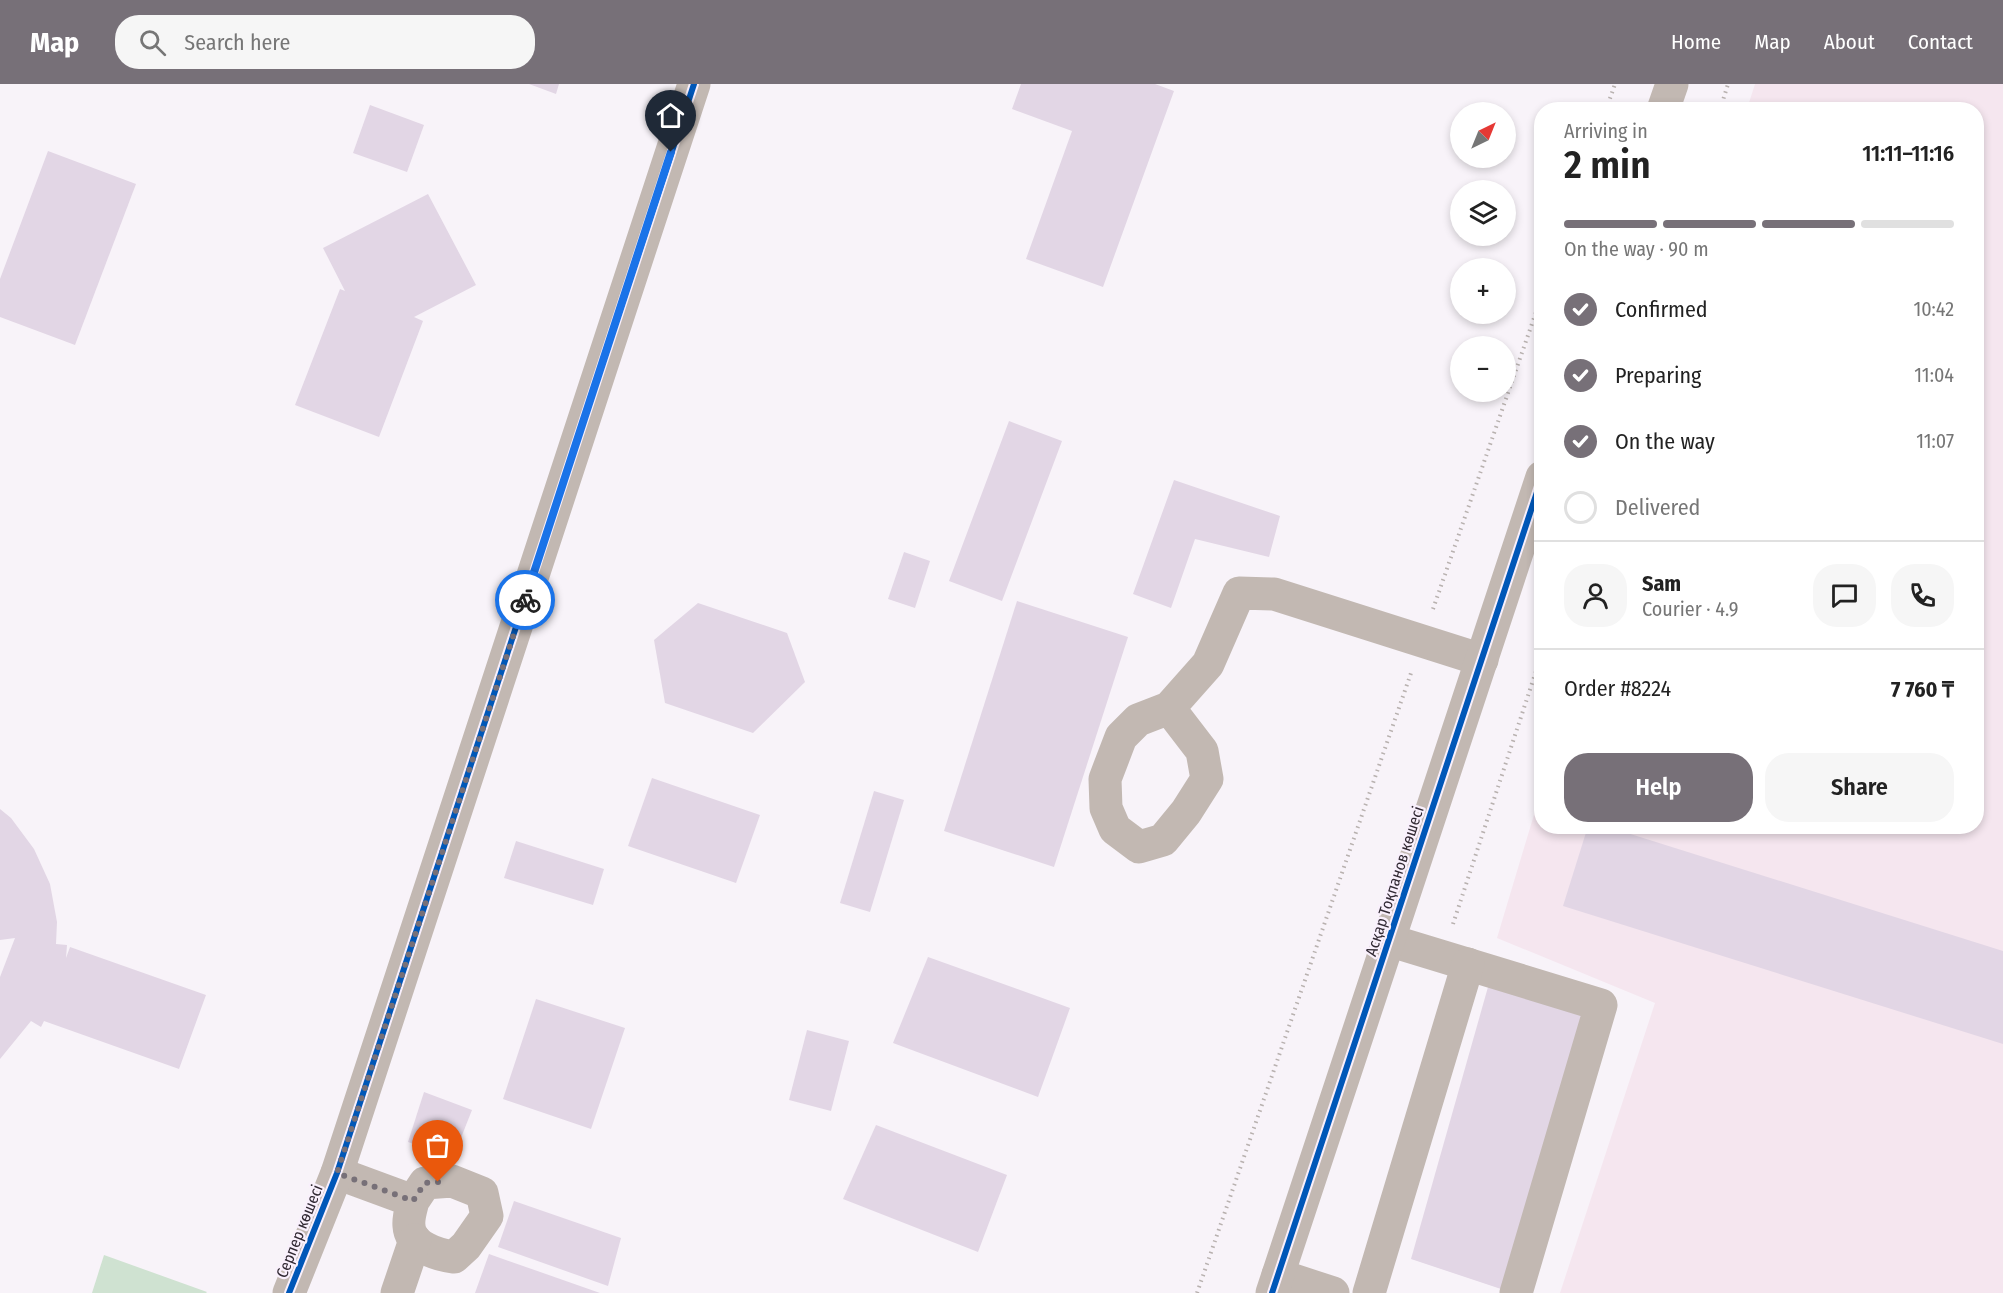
<!DOCTYPE html>
<meta charset="utf-8">
<style>
body{margin:0;font-family:"Fira Sans Condensed",sans-serif;background:#f6f6f6;color:#222;height:100vh;display:flex;flex-direction:column;font-size:22px;white-space:nowrap}
*{box-sizing:border-box;margin:0}
p{font-size:20px;color:#767676}
.icon{flex:none;width:33px;height:33px;fill:none;stroke:currentColor;stroke-width:2;stroke-linecap:round;stroke-linejoin:round}
.map{position:relative;flex:1;overflow:hidden}
.sheet{position:absolute;left:1534px;top:18px;width:450px;height:732px;display:flex;flex-direction:column;background:#fff;border-radius:24px;box-shadow:0 3px 9px #0003}
.sheet>*{flex:none}
.needle{width:39px;rotate:43deg}
.buttons{position:absolute;left:1450px;top:18px;display:grid;gap:12px}
.buttons a{display:grid;place-items:center;width:66px;height:66px;border-radius:50%;background:#fff;box-shadow:0 3px 9px #0003;font-size:30px}
.pin{position:absolute;display:grid;place-items:center;width:51px;height:51px;color:#fff;margin:-62px -26px;border-radius:50% 50% 50% 0;rotate:-45deg;box-shadow:0 0 6px #0007}
.pin .icon{rotate:45deg}
.courier{position:absolute;display:grid;place-items:center;width:60px;height:60px;margin:-30px;border:4px solid #1a73e8;border-radius:50%;background:#fff;color:#222;box-shadow:0 2px 8px #0007}
.summary em{font-style:normal;font-weight:600}
.summary div{display:flex;flex-direction:column-reverse}
.summary{display:flex;align-items:center;justify-content:space-between;height:102px;padding:0 30px}
h1{font-size:39px;font-weight:600;line-height:45px}
.bar{display:grid;grid-template-columns:repeat(4,1fr);gap:9px 6px;align-content:center;height:72px;padding:0 30px}
.bar i{height:8px;border-radius:4px;background:#e0e0e0}
.bar .on{background:#777078}
.bar p{grid-column:span 4}
.line{display:flex;align-items:center;gap:15px;padding:0 30px;border-top:2px solid #e0e0e0}
.line div{flex:1}
.round{display:grid;place-items:center;flex:none;width:63px;height:63px;border-radius:24px;background:#f6f6f6}
ol{padding:0 30px;list-style:none}
li{display:flex;align-items:center;gap:18px;height:66px}
li p{margin-inline-start:auto}
li .icon{padding:6px;border-radius:50%;background:#777078;color:#fff;stroke-width:4}
li:last-child{color:#767676}
li i{width:33px;height:33px;border:3px solid #e0e0e0;border-radius:50%}
.button{display:flex;gap:12px;margin-top:auto;padding:12px 30px}
.button a{flex:1;height:69px;border-radius:24px;background:#777078;color:#fff;font-size:24px;font-weight:600;line-height:69px;text-align:center}
.button a+a{background:#f6f6f6;color:#222}
header{display:flex;align-items:center;gap:36px;box-sizing:border-box;height:84px;padding:0 30px;background:#777078;color:#fff}
header strong{font-size:28px}
nav{display:flex;gap:33px;margin-inline-start:auto;font-size:21px}
.search{width:420px;height:54px;background:#f6f6f6;display:flex;align-items:center;gap:15px;box-sizing:border-box;padding:0 21px;border-radius:24px;color:#767676;font-size:22px}
.map>svg:first-child{display:block}
.industrial{fill:#f5e6ef}
.green{fill:#cfe2d1}
.building{fill:#e2d6e5}
.lines{fill:none;stroke-linecap:round;stroke-linejoin:round}
.path{stroke:#b8b1af;stroke-width:4;stroke-dasharray:1.5 4.5;stroke-linecap:butt}
.minor{stroke:#c2b8b2;stroke-width:33}
.cycleway-casing{stroke:#f9f0fc;stroke-width:10}
.cycleway{stroke:#0057b8;stroke-width:6}
.done{stroke:#777078;stroke-width:6;stroke-dasharray:0 10.8}
.route{stroke:#1a73e8;stroke-width:8}
.labels{text-anchor:middle;stroke-width:4.5;stroke-linejoin:round;paint-order:stroke}
.street-label{font-size:16px;fill:#312933;stroke:#f9f0fc}
</style>
<header>
<strong>Map</strong>
<div class="search"><svg class="icon" aria-label="search" viewBox="0 0 24 24"><circle cx="10" cy="10" r="6"/><path d="M15 15l6 6"/></svg>Search here</div>
<nav><a>Home</a><a>Map</a><a>About</a><a>Contact</a></nav>
</header>
<div class="map">
<svg width="2003" height="1209" viewBox="0 0 2003 1209">
<rect width="100%" height="100%" fill="#f8f3f9"/>
<polygon class="industrial" points="1755,0 2003,0 2003,1209 1560,1209 1655,919 1497,854 1542,704 1542,742 1977,742 1977,26 1747,25"/>
<polygon class="green" points="104,1171 207,1208 206,1209 92,1209"/>
<g class="building">
<polygon points="529,0 559,0 556,10"/>
<polygon points="1021,0 1155,0 1174,7 1103,203 1026,175 1072,47 1012,25"/>
<polygon points="370,21 424,41 407,88 353,69"/>
<polygon points="48,67 136,100 75,261 0,233 0,195"/>
<polygon points="428,110 476,201 414,233 423,237 379,353 295,321 340,205 345,207 323,164"/>
<polygon points="1009,337 1062,357 1002,517 949,497"/>
<polygon points="1174,396 1280,432 1269,473 1195,455 1171,524 1133,510"/>
<polygon points="904,468 930,477 915,524 888,515"/>
<polygon points="1017,517 1128,553 1054,783 944,747"/>
<polygon points="698,519 787,549 805,598 753,649 665,619 654,556"/>
<polygon points="652,694 760,731 736,799 628,762"/>
<polygon points="874,707 904,716 870,828 840,819"/>
<polygon points="0,725 11,734 34,765 50,800 57,838 56,860 67,861 66,874 70,863 206,911 179,985 44,937 41,943 31,937 0,975 0,893 15,854 0,856"/>
<polygon points="1588,742 1605,742 2003,867 2003,960 1563,822"/>
<polygon points="516,757 604,785 593,821 504,794"/>
<polygon points="928,873 1070,924 1038,1013 893,959"/>
<polygon points="1488,903 1582,931 1501,1205 1411,1175"/>
<polygon points="536,915 625,944 591,1045 503,1015"/>
<polygon points="807,946 849,957 831,1027 789,1016"/>
<polygon points="424,1008 472,1026 453,1074 408,1058"/>
<polygon points="876,1041 1007,1091 978,1168 843,1115"/>
<polygon points="514,1117 621,1154 608,1202 498,1163"/>
<polygon points="489,1170 600,1209 475,1209"/>
</g>
<g class="lines">
<g class="path">
<polyline points="1606,26 1615,0"/>
<polyline points="1720,26 1728,0"/>
<polyline points="1433,525 1542,211"/>
<polyline points="1453,840 1542,569"/>
<polyline points="1197,1209 1411,589"/>
</g>
<g class="minor">
<polyline points="1663,26 1672,0"/>
<polyline points="1169,624 1202,667 1207,695 1186,728 1163,756 1139,763 1115,745 1106,724 1105,695 1121,653 1138,636 1169,624 1208,580 1239,509 1274,510 1482,576"/>
<polyline points="1388,856 1601,921 1516,1209"/>
<path d="M337,1089L413,1117L425,1099L452,1097L482,1109L487,1132L466,1162L454,1173C437,1171 410,1162 409,1142C408,1134 411,1125 413,1117"/>
<polyline points="1278,1191 1333,1209"/>
<polyline points="289,1209 337,1089 694,0"/>
<polyline points="397,1209 415,1156"/>
<polyline points="1272,1209 1542,393"/>
<polyline points="1369,1209 1468,880"/>
</g>
<g class="cycleway-casing">
<g id="cycleway">
<polyline points="289,1209 337,1089 694,0"/>
<polyline points="1272,1209 1542,393"/>
</g>
</g>
<use href="#cycleway" class="cycleway"/>
</g>
<g class="lines">
<polyline class="done" points="438,1098 425,1099 413,1117 337,1089 525,516"/>
<polyline class="route" points="525,516 671,68"/>
</g>
<g class="labels">
<g class="street-label">
<text transform="translate(1394 797) rotate(-72)" y="6">Асқар Тоқпанов көшесі</text>
<text transform="translate(299 1147) rotate(-68)" y="6">Серпер көшесі</text>
</g>
</g>
</svg>
<div class="buttons">
<a><svg class="needle" viewBox="-14 -14 28 28"><path d="M0-13l5 13h-10z" fill="#e53935"/><path d="M0 13l5-13h-10z" fill="#767676"/></svg></a>
<a><svg class="icon" aria-label="layers" viewBox="0 0 24 24"><path d="M12 4l9 5-9 5-9-5zM3 14l9 5 9-5"/></svg></a>
<a>+</a>
<a>−</a>
</div>
<div class="pin" style="left:438px;top:1098px;background:#ea580c"><svg class="icon" aria-label="bag" viewBox="0 0 24 24"><path d="M5 8h14l-1 12H6zM9 8a3 3 0 0 1 6 0"/></svg></div>
<div class="pin" style="left:671px;top:68px;background:#1f2937"><svg class="icon" aria-label="home" viewBox="0 0 24 24"><path d="M3 11l9-7 9 7M6 9v11h12V9"/></svg></div>
<div class="courier" style="left:525px;top:516px"><svg class="icon" aria-label="bike" viewBox="0 0 24 24"><circle cx="6" cy="16" r="4"/><circle cx="18" cy="16" r="4"/><path d="M6 16l4-8h5l3 8M10 8l3 8H6M13 5h3"/></svg></div>
<section class="sheet">
<div class="summary"><div><h1>2 min</h1><p>Arriving in</p></div><em>11:11–11:16</em></div>
<div class="bar"><i class="on"></i><i class="on"></i><i class="on"></i><i></i><p>On the way · 90 m</p></div>
<ol>
<li><svg class="icon" aria-label="check" viewBox="0 0 24 24"><path d="M5 12l5 5 9-10"/></svg>Confirmed<p>10:42</p></li>
<li><svg class="icon" aria-label="check" viewBox="0 0 24 24"><path d="M5 12l5 5 9-10"/></svg>Preparing<p>11:04</p></li>
<li><svg class="icon" aria-label="check" viewBox="0 0 24 24"><path d="M5 12l5 5 9-10"/></svg>On the way<p>11:07</p></li>
<li><i></i>Delivered</li>
</ol>
<div class="line" style="height:108px"><a class="round"><svg class="icon" aria-label="person" viewBox="0 0 24 24"><circle cx="12" cy="8" r="4"/><path d="M4 21q1-7 8-7t8 7"/></svg></a><div><b>Sam</b><p>Courier · 4.9</p></div><a class="round"><svg class="icon" aria-label="chat" viewBox="0 0 24 24"><path d="M4 5h16v11H9l-5 4z"/></svg></a><a class="round"><svg class="icon" aria-label="phone" viewBox="0 0 24 24"><path d="M5 4h4l2 5-3 2q2 4 5 5l2-3 5 2v4C11 20 4 13 5 4z"/></svg></a></div>
<div class="line" style="height:78px"><div>Order #8224</div><b>7 760 ₸</b></div>
<div class="button"><a>Help</a><a>Share</a></div>
</section>
</div>
